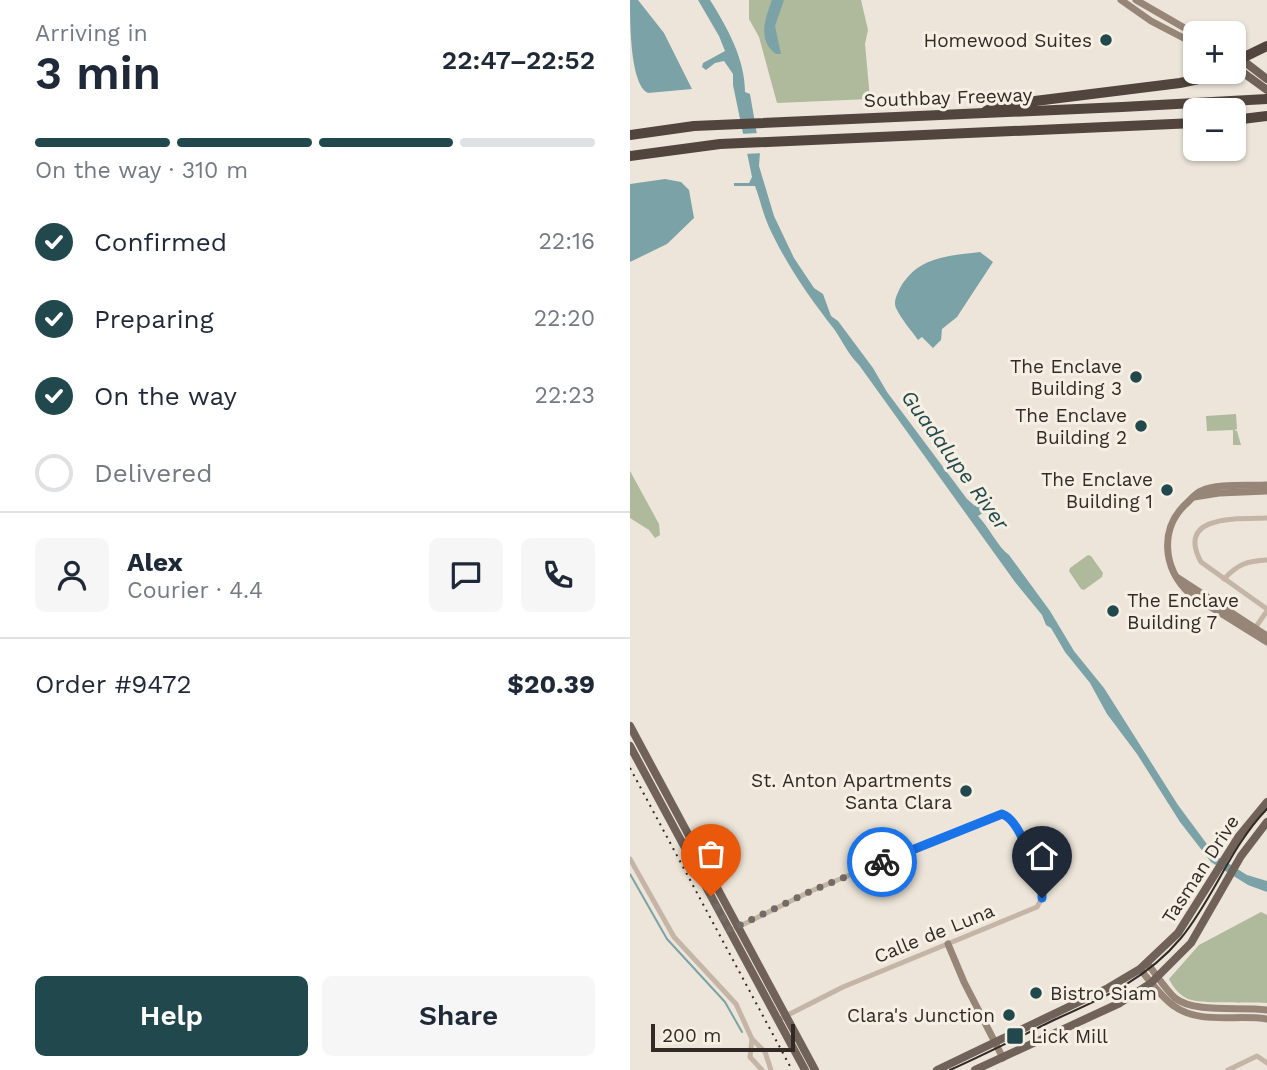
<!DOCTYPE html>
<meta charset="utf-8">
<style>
body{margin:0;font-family:"Work Sans",sans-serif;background:#f6f6f7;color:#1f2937;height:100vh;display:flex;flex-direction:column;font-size:26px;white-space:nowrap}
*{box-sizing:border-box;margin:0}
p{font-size:23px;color:#747a83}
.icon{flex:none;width:38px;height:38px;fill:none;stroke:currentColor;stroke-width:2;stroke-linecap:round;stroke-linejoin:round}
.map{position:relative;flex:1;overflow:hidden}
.panel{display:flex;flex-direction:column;background:#fff;width:630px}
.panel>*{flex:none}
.controls{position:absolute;left:553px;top:21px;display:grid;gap:14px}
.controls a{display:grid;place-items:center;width:63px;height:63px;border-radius:10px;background:#fff;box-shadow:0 2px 5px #0004;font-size:35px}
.scale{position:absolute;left:21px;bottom:18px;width:144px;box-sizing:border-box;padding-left:7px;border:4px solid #312a26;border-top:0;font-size:19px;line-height:24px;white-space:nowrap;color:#312a26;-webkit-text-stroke:5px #f6efe4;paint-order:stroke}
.pin{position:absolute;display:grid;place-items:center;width:60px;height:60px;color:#fff;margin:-72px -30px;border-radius:50% 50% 50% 0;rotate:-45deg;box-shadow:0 0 7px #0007}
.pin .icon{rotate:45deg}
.courier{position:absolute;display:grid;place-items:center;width:70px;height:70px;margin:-35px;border:5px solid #1a73e8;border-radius:50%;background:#fff;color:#222;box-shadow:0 2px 9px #0007}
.headline em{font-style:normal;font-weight:600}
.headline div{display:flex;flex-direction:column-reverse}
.headline{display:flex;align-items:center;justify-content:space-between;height:119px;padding:0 35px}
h1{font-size:46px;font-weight:600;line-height:52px}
.bar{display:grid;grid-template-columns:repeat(4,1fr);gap:10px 7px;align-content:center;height:84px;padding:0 35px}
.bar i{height:9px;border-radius:5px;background:#e0e1e3}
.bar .on{background:#21484d}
.bar p{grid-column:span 4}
.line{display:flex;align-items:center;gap:18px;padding:0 35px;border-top:2px solid #e0e1e3}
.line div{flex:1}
.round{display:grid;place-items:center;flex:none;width:74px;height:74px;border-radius:10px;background:#f6f6f7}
ol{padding:0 35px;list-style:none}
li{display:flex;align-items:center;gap:21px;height:77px}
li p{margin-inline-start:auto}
li .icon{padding:7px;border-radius:50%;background:#21484d;color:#fff;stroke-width:4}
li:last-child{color:#747a83}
li i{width:38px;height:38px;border:4px solid #e0e1e3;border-radius:50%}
.button{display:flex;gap:14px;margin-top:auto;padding:14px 35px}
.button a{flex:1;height:80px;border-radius:10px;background:#21484d;color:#fff;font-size:28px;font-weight:600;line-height:80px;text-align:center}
.button a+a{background:#f6f6f7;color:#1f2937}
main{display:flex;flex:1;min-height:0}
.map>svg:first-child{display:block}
.green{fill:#aeba9b}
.water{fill:#7ba3a7}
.pier{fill:#ede5d9}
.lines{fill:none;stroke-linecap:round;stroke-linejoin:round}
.stream{stroke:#7ba3a7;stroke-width:2}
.street{stroke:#c4b5a6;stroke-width:5}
.secondary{stroke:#978578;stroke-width:7}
.primary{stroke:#716259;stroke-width:8}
.highway{stroke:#51453e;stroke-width:10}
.tram{stroke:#312a26;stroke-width:2}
.rail{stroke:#312a26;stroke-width:2;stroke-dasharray:2 5;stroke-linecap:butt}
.done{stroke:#736b65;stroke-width:7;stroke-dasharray:0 12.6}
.route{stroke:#1a73e8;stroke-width:9}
.poi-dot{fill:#21484d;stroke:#f6efe4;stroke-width:2.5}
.labels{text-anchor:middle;stroke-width:6;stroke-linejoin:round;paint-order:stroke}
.poi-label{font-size:19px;fill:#312a26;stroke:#f6efe4;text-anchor:end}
.street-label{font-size:19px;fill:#312a26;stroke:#f6efe4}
.water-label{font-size:21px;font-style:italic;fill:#21484d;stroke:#f6efe4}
</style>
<main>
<section class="panel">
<div class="headline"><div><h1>3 min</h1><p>Arriving in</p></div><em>22:47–22:52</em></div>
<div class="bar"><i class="on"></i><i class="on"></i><i class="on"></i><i></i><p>On the way · 310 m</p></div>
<ol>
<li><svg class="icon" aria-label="check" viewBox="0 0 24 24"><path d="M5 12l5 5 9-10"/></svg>Confirmed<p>22:16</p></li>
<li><svg class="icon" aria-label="check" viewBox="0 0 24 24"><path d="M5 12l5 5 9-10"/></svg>Preparing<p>22:20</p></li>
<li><svg class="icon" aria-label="check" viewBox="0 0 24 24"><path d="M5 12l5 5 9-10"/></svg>On the way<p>22:23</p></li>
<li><i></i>Delivered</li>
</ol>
<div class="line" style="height:126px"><a class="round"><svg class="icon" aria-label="person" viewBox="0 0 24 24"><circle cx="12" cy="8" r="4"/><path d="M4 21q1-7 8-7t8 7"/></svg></a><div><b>Alex</b><p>Courier · 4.4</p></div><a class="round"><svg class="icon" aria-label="chat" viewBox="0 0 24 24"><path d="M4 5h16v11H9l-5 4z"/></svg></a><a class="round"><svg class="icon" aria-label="phone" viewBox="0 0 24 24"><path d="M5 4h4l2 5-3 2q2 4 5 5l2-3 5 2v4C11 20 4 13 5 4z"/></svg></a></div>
<div class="line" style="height:91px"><div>Order #9472</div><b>$20.39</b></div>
<div class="button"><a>Help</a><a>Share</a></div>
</section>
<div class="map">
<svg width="637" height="1070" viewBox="0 0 637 1070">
<rect width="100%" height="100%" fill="#ede5d9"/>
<g class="green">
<polygon points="119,0 231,0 238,30 235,44 240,99 147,103 129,37 119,19"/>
<polygon points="606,414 607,429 604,430 607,431 611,445 603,445 603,430 577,431 576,416"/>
<polygon points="0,471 29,524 30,535 25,538 19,530 0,518"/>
<polygon points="458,555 461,556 473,573 472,577 454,590 451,589 439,571 440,568"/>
<path d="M631,912L637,915V1003C620,1002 569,1004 558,999C549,995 543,987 539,979L569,945Z"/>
</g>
<g class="water">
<path d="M0,0H8L34,33L62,89L18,93C0,85 0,23 0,0Z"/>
<path d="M68,0H80C97,27 115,59 115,92L120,94L130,152L129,166L144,216L164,258L184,288L193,294L201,316L208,321L243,368L257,392L337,499L345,506L355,497L357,505L367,511L365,514L353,513L348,516C359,527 367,546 379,555L420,611L444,651L474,688L548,805L585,855L617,875L637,881V892L618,885L581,862L550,822L507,754L477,714L460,683L435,652L421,628L416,625L412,615L385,582L229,365C218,354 213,342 204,329C179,297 156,264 139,227C133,214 130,199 125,186H104V183H119L122,177L103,85V74L94,61L85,63L76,70L72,67L73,63L95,51L89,36Z"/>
<path d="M142,0H154L145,26L151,54H146C127,40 135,19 142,0Z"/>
<polygon points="35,179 51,182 59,190 64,218 37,244 0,262 0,184"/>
<path d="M350,252L363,262L327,317L312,329L311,340L303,348L292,337L288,340C281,330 271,319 266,308C263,301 267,295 270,288C288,256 319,256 350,252Z"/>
</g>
<polygon class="pier" points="129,133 134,153 113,154 110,134"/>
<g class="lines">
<polyline class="stream" points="0,874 37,939 95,1002 112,1032"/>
<g class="street">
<path d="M637,518C609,519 545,514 571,562L637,609"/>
<path d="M594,579C608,564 617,561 637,560"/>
<polyline points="623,631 637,611"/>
<polyline points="0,859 44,937 106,1004 122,1039 135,1052 141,1070"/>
<polyline points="106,928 181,891 365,815 378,816 387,826 412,888 412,898 407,907 213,987 148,1020"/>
<polyline points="122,1039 120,1057 132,1070"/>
<polyline points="598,1070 627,1056 637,1063"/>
</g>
<g class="secondary">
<polyline points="491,0 521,21 565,44"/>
<polyline points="506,0 565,34"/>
<path d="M637,485C619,486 586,483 571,491C566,493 562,498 558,502C529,527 532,568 560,594L637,642"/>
<polyline points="564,497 589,493 637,491"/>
<polyline points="548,578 637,636"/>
<polyline points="318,944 334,982 373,1058"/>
<path d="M517,963C526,974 534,988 545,998C565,1014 611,1006 637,1010"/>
<path d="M510,969C520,981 531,997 544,1006C570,1025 607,1014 637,1019"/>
</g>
<g class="primary">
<polyline points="611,59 637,79"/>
<polyline points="604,66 637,90"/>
<polyline points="0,726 185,1070"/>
<polyline points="0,746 175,1070"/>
<polyline points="307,1070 478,988 510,969 548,933 609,836 637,802"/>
<polyline points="345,1070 490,1003 521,983 561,943 611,856 637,822"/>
</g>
<g class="highway">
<polyline points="604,62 637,46"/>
<polyline points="356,111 365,106 550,83 573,78 584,72"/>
<polyline points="604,120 637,116"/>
<polyline points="0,135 64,126 492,107 637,99"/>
<polyline points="0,156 90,144 565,123"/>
</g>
<path class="tram" d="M320,1070C356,1054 391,1036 426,1019C473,998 517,979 551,938C584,898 600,847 637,809"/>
<polyline class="rail" points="0,768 162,1070"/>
</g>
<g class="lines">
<polyline class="done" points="81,896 100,930 181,891 252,862"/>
<path class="route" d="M252,862L372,814C391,820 404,869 412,888V898"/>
</g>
<g class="poi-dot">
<circle cx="476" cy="40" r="7"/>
<circle cx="506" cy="377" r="7"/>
<circle cx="511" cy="426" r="7"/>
<circle cx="537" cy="490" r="7"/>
<circle cx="483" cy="611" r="7"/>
<circle cx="336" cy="791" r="7"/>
<circle cx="406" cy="993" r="7"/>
<circle cx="379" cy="1015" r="7"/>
<rect x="376" y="1027" width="18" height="18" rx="3.5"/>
</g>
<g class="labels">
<g class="poi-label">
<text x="462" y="47">Homewood Suites</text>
<text x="492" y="373">The Enclave<tspan x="492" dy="22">Building 3</tspan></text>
<text x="497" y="422">The Enclave<tspan x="497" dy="22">Building 2</tspan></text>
<text x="523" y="486">The Enclave<tspan x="523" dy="22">Building 1</tspan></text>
<text x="497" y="607" text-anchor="start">The Enclave<tspan x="497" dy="22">Building 7</tspan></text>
<text x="322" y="787">St. Anton Apartments<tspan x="322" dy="22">Santa Clara</tspan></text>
<text x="420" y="1000" text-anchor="start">Bistro Siam</text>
<text x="365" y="1022">Clara's Junction</text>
<text x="401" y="1043" text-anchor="start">Lick Mill</text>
</g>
<g class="street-label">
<text transform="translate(318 97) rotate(-2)" y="7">Southbay Freeway</text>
<text transform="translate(570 869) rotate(-57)" y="7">Tasman Drive</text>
<text transform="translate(304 933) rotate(-22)" y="7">Calle de Luna</text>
</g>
<g class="water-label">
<text transform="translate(325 460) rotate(54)" y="7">Guadalupe River</text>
</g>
</g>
</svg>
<div class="controls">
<a>+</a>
<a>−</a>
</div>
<div class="scale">200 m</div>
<div class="pin" style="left:81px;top:896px;background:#ea580c"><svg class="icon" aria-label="bag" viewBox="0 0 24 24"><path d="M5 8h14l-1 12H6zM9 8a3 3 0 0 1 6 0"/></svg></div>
<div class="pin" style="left:412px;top:898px;background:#1f2937"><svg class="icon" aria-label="home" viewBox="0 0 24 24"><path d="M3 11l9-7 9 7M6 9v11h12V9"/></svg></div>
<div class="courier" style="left:252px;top:862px"><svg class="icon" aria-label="bike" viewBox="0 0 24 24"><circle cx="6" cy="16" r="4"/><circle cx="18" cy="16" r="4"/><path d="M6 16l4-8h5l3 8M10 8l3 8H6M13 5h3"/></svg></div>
</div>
</main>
